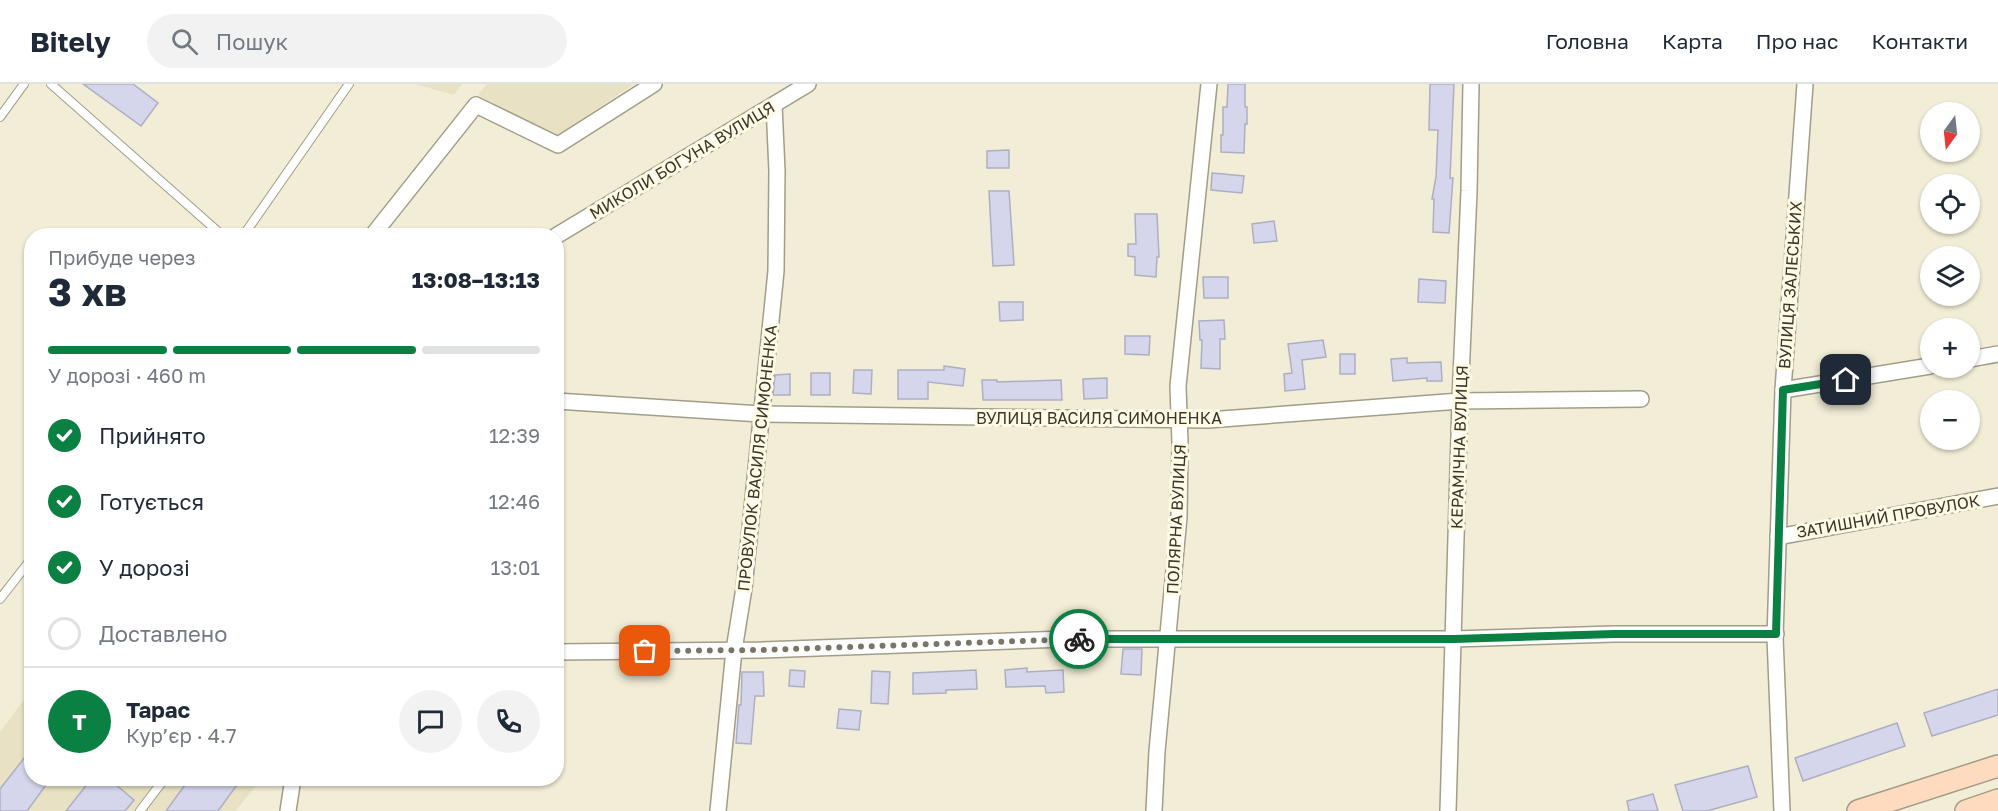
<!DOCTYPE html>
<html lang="uk">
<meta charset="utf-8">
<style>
body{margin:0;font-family:"Golos Text",sans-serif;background:#f2f2f3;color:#1f2937;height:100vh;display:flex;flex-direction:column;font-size:22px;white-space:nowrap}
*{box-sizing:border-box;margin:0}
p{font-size:20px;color:#747a83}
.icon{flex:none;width:33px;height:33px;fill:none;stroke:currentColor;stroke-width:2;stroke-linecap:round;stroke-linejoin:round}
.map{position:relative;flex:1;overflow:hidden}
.side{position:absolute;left:24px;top:144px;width:540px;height:558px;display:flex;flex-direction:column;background:#fff;border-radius:24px;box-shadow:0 2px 4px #0004}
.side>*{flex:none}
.needle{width:39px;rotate:195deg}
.tools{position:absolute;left:1920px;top:18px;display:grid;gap:12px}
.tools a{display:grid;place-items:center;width:60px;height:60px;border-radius:50%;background:#fff;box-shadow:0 2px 4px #0004;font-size:30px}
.pin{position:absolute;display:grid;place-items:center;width:51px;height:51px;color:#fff;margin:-26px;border-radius:12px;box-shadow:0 3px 9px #0006}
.courier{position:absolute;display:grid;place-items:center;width:60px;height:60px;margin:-30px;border:4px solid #0b8043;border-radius:50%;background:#fff;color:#222;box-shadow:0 2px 8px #0007}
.head em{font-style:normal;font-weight:700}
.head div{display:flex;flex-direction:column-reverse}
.head{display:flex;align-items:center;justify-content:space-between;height:102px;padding:0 24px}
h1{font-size:39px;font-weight:700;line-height:45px}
.bar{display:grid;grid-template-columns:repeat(4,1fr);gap:9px 6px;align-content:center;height:72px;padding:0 24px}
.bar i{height:8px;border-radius:4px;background:#e0e1e3}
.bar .on{background:#0b8043}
.bar p{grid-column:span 4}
.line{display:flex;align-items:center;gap:15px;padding:0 24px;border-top:2px solid #e0e1e3}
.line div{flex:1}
.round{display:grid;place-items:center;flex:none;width:63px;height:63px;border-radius:32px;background:#f2f2f3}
ol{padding:0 24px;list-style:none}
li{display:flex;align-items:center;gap:18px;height:66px}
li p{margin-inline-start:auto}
li .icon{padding:6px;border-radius:50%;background:#0b8043;color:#fff;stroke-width:4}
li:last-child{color:#747a83}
li i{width:33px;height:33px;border:3px solid #e0e1e3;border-radius:50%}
header{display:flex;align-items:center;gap:36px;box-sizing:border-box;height:84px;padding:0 30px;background:#fff;border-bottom:2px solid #e0e1e3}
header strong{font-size:28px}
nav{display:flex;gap:33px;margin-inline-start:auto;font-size:21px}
.search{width:420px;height:54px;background:#f2f2f3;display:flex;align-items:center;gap:15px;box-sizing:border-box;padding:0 21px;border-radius:33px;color:#747a83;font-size:22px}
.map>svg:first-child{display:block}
.built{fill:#e8e1c3}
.building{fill:#d5d6ec;stroke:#aeaec3;stroke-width:1.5}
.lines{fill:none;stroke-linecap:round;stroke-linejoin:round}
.lane-casing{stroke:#a29d88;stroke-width:10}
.street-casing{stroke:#a29d88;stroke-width:18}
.secondary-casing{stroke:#a29d88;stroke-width:24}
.lane{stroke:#fff;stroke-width:8}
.street{stroke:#fff;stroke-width:15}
.secondary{stroke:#fedbbe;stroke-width:21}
.done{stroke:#797668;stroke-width:6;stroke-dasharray:0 10.8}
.route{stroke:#0b8043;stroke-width:8}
.labels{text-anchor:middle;stroke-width:6;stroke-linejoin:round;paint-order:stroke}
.street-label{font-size:16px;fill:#38362d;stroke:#fffae3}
</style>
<header>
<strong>Bitely</strong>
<div class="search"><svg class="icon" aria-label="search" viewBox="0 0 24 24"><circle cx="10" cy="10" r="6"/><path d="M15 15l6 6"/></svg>Пошук</div>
<nav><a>Головна</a><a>Карта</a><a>Про нас</a><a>Контакти</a></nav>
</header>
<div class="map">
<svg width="1998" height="727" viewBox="0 0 1998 727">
<rect width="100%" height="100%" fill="#f2edd6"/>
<g class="built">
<polygon points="415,0 462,0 454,11"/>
<polygon points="487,0 634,0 556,52 478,11"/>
<polygon points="31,606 32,694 262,695 235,727 0,727 0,648"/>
</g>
<g class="building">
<polygon points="83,0 133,0 158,19 141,42"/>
<polygon points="1228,0 1245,0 1245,23 1247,23 1247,40 1245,40 1244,69 1221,68 1221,51 1223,51 1223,23 1227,23"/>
<polygon points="1430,0 1454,0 1450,94 1453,94 1449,149 1433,148 1434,115 1432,115 1436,93 1438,46 1429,46"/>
<polygon points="1009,66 1009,84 987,84 987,67"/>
<polygon points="1212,89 1244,92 1242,109 1211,106"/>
<polygon points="989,107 1009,107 1014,181 993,182"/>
<polygon points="1135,130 1157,130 1159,173 1157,173 1156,193 1135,191 1135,173 1128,172 1128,160 1136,160"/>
<polygon points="1274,137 1277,157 1254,159 1252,140"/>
<polygon points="1203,193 1228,193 1228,214 1204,214"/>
<polygon points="1419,195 1446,197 1445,219 1418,218"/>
<polygon points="999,218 1023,218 1023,236 1000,237"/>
<polygon points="1224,236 1225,255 1220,255 1220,285 1201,284 1202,256 1200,256 1199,237"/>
<polygon points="1125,252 1150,252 1149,271 1125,270"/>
<polygon points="1323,256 1326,273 1302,276 1305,305 1285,307 1284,290 1292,289 1288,260"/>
<rect x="1340" y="270" width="15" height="20"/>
<polygon points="1407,274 1407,279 1441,278 1442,297 1427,297 1427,294 1393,297 1391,275"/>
<polygon points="944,282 965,285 963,302 928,298 928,315 898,315 898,286 944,286"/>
<polygon points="854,286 872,286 871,310 853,309"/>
<rect x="811" y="289" width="19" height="22"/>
<polygon points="790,290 790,311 773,311 775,291"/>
<polygon points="1107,294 1107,314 1084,315 1083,295"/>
<polygon points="982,296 997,296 997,298 1061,296 1062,316 983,316"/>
<polygon points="1123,565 1142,565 1141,591 1121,590"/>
<polygon points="1027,584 1027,588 1063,586 1064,608 1046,609 1045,602 1006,603 1005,586"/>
<polygon points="790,586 805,587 804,603 789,602"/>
<polygon points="976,586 977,605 946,606 946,609 913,610 913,589"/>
<polygon points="872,587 890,588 888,620 871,619"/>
<polygon points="742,588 763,588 764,612 755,612 751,660 736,659 739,621 741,621"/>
<polygon points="1998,605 1998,631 1932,652 1924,629"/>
<polygon points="839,625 861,627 859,646 837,644"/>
<polygon points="1897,639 1905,662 1803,697 1795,674"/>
<polygon points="32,664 32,694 51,694 27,727 0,727 0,705"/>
<polygon points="1748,682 1757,713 1707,727 1683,727 1675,701"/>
<polygon points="92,694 108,694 134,716 125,727 66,727"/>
<polygon points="190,694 242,694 218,727 166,727"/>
<polygon points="1653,710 1658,727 1629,727 1627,717"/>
</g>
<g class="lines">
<g class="lane-casing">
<g id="lane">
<polyline points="51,0 223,152"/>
<polyline points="0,33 24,0"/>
<polyline points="243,152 349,0"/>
<polyline points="0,515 32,474"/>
<polyline points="140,727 165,694"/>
</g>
</g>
<g class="street-casing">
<g id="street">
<polyline points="372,152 476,21 558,61 654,0"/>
<polyline points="556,152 808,0"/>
<polyline points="1970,275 1998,270"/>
<polyline points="1783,306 1930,282"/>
<polyline points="556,317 761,330 1208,336 1460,317 1641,315"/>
<polyline points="1778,453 1998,412"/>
<polyline points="556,568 761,566 1064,555 1454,555 1614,550 1776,550"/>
<polyline points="288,727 293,694"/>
<polyline points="718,727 734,566 744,504 776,187 777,87 774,21"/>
<polyline points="1154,727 1157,667 1179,433 1180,359 1178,302 1209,0"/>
<polyline points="1448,727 1460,317 1469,107 1471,0"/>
<polyline points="1782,727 1775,553 1783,306 1805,0"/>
</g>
</g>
<g class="secondary-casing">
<g id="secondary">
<polyline points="1858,727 1998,682"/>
<polyline points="1966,727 1998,716"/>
</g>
</g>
<use href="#lane" class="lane"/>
<use href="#street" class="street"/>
<use href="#secondary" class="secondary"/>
</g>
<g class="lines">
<polyline class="done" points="645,567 761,566 1079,555"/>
<polyline class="route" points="1079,555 1454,555 1614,550 1776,550 1783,306 1846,296"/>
</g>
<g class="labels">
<g class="street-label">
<text transform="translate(682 76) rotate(-31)" y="6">МИКОЛИ БОГУНА ВУЛИЦЯ</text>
<text transform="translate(1790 201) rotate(-86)" y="6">ВУЛИЦЯ ЗАЛЕСЬКИХ</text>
<text x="1099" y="340">ВУЛИЦЯ ВАСИЛЯ СИМОНЕНКА</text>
<text transform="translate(1459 363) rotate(-88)" y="6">КЕРАМІЧНА ВУЛИЦЯ</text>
<text transform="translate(757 374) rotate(-84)" y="6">ПРОВУЛОК ВАСИЛЯ СИМОНЕНКА</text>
<text transform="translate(1888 432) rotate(-10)" y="6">ЗАТИШНИЙ ПРОВУЛОК</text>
<text transform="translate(1176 435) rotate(-87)" y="6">ПОЛЯРНА ВУЛИЦЯ</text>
</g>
</g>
</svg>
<div class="tools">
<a><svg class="needle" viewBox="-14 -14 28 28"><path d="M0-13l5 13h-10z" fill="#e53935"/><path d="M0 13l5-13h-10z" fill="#747a83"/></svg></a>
<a><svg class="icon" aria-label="locate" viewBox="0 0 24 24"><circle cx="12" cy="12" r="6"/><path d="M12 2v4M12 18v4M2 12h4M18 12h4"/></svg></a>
<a><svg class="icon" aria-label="layers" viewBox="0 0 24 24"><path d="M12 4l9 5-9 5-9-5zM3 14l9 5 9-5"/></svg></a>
<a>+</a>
<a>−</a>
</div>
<div class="pin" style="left:645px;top:567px;background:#ea580c"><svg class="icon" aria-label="bag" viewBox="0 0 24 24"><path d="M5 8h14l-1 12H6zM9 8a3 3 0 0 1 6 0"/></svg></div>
<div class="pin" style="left:1846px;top:296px;background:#1f2937"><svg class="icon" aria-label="home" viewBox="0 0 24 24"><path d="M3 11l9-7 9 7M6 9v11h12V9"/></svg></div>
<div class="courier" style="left:1079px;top:555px"><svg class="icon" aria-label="bike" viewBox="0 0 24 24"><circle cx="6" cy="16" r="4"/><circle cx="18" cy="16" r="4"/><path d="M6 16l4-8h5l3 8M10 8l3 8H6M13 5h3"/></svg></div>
<section class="side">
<div class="head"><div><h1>3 хв</h1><p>Прибуде через</p></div><em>13:08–13:13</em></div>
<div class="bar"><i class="on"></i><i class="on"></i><i class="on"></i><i></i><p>У дорозі · 460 m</p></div>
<ol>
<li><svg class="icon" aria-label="check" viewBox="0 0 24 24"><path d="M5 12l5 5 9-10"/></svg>Прийнято<p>12:39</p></li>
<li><svg class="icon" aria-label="check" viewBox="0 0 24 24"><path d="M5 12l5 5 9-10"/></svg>Готується<p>12:46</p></li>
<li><svg class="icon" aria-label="check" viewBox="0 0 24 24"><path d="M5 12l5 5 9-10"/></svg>У дорозі<p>13:01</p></li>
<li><i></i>Доставлено</li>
</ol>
<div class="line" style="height:108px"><b class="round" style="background:#0b8043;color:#fff">Т</b><div><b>Тарас</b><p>Кур’єр · 4.7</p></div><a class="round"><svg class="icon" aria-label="chat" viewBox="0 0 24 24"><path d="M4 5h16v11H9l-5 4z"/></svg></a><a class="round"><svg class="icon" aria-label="phone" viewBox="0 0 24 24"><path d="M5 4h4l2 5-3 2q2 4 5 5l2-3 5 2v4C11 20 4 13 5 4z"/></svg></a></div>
</section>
</div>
